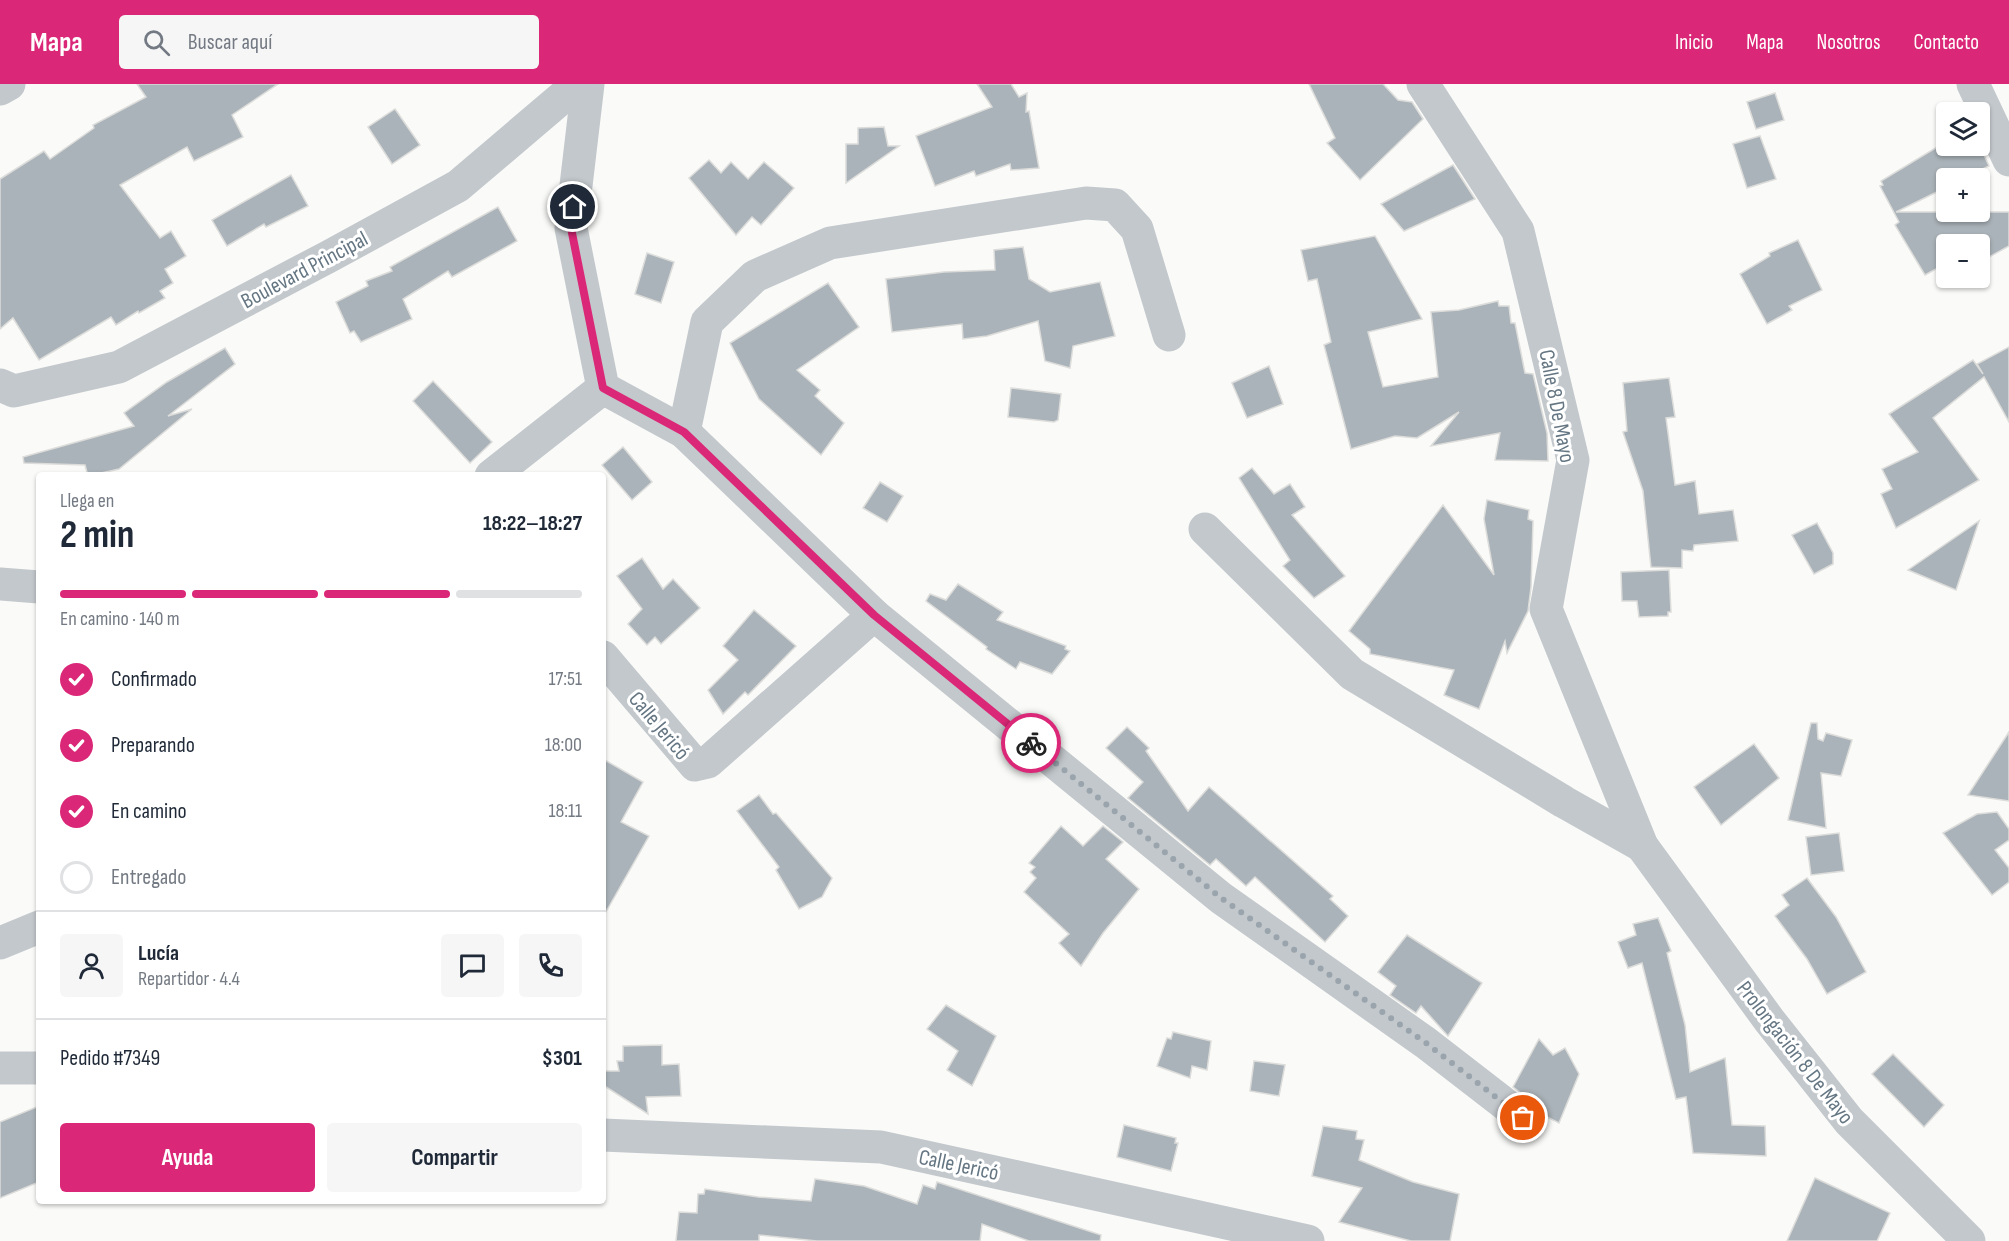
<!DOCTYPE html>
<html lang="es">
<meta charset="utf-8">
<style>
body{margin:0;font-family:"Sofia Sans Condensed",sans-serif;background:#f6f6f7;color:#1f2937;height:100vh;display:flex;flex-direction:column;font-size:22px;white-space:nowrap}
*{box-sizing:border-box;margin:0}
p{font-size:20px;color:#747a83}
.icon{flex:none;width:33px;height:33px;fill:none;stroke:currentColor;stroke-width:2;stroke-linecap:round;stroke-linejoin:round}
.map{position:relative;flex:1;overflow:hidden}
.panel{position:absolute;left:36px;top:388px;width:570px;height:732px;display:flex;flex-direction:column;background:#fff;border-radius:6px;box-shadow:0 2px 4px #0004}
.panel>*{flex:none}
.fabs{position:absolute;left:1936px;top:18px;display:grid;gap:12px}
.fabs a{display:grid;place-items:center;width:54px;height:54px;border-radius:6px;background:#fff;box-shadow:0 2px 4px #0004;font-size:30px}
.pin{position:absolute;display:grid;place-items:center;width:51px;height:51px;color:#fff;margin:-26px;border:3px solid #fff;border-radius:50%;box-shadow:0 2px 6px #0007}
.courier{position:absolute;display:grid;place-items:center;width:60px;height:60px;margin:-30px;border:4px solid #db2777;border-radius:50%;background:#fff;color:#222;box-shadow:0 2px 8px #0007}
.headline em{font-style:normal;font-weight:700}
.headline div{display:flex;flex-direction:column-reverse}
.headline{display:flex;align-items:center;justify-content:space-between;height:102px;padding:0 24px}
h1{font-size:39px;font-weight:700;line-height:45px}
.bar{display:grid;grid-template-columns:repeat(4,1fr);gap:9px 6px;align-content:center;height:72px;padding:0 24px}
.bar i{height:8px;border-radius:4px;background:#e0e1e3}
.bar .on{background:#db2777}
.bar p{grid-column:span 4}
.line{display:flex;align-items:center;gap:15px;padding:0 24px;border-top:2px solid #e0e1e3}
.line div{flex:1}
.round{display:grid;place-items:center;flex:none;width:63px;height:63px;border-radius:6px;background:#f6f6f7}
ol{padding:0 24px;list-style:none}
li{display:flex;align-items:center;gap:18px;height:66px}
li p{margin-inline-start:auto}
li .icon{padding:6px;border-radius:50%;background:#db2777;color:#fff;stroke-width:4}
li:last-child{color:#747a83}
li i{width:33px;height:33px;border:3px solid #e0e1e3;border-radius:50%}
.cta{display:flex;gap:12px;margin-top:auto;padding:12px 24px}
.cta a{flex:1;height:69px;border-radius:6px;background:#db2777;color:#fff;font-size:24px;font-weight:700;line-height:69px;text-align:center}
.cta a+a{background:#f6f6f7;color:#1f2937}
header{display:flex;align-items:center;gap:36px;box-sizing:border-box;height:84px;padding:0 30px;background:#db2777;color:#fff}
header strong{font-size:28px}
nav{display:flex;gap:33px;margin-inline-start:auto;font-size:21px}
.search{width:420px;height:54px;background:#f6f6f7;display:flex;align-items:center;gap:15px;box-sizing:border-box;padding:0 21px;border-radius:6px;color:#747a83;font-size:22px}
.map>svg:first-child{display:block}
.building{fill:#aab3b9;stroke:#dcdcda;stroke-width:1.5}
.lines{fill:none;stroke-linecap:round;stroke-linejoin:round}
.minor{stroke:#c3c8cc;stroke-width:33}
.done{stroke:#99a4ac;stroke-width:6;stroke-dasharray:0 10.8}
.route{stroke:#db2777;stroke-width:8}
.labels{text-anchor:middle;stroke-width:6;stroke-linejoin:round;paint-order:stroke}
.street-label{font-size:22px;fill:#657683;stroke:#fff}
</style>
<header>
<strong>Mapa</strong>
<div class="search"><svg class="icon" aria-label="search" viewBox="0 0 24 24"><circle cx="10" cy="10" r="6"/><path d="M15 15l6 6"/></svg>Buscar aquí</div>
<nav><a>Inicio</a><a>Mapa</a><a>Nosotros</a><a>Contacto</a></nav>
</header>
<div class="map">
<svg width="2009" height="1157" viewBox="0 0 2009 1157">
<rect width="100%" height="100%" fill="#fafaf8"/>
<g class="building">
<polygon points="137,0 278,0 232,31 243,53 194,77 187,63 120,101 160,154 171,147 186,172 165,185 173,199 160,207 165,214 139,229 138,227 116,241 111,233 39,276 13,234 0,245 0,95 44,67 50,75 94,44 93,41 146,13"/>
<polygon points="977,0 1011,0 1019,13 1027,9 1026,28 1029,27 1039,84 1011,86 1010,80 976,92 974,87 935,102 916,52 992,23"/>
<polygon points="1309,0 1383,0 1398,16 1412,18 1423,35 1360,96 1327,59 1335,54"/>
<polygon points="1775,9 1784,36 1756,45 1747,18"/>
<polygon points="395,25 420,61 392,80 368,43"/>
<polygon points="884,43 888,62 899,62 846,99 846,60 858,60 858,44"/>
<polygon points="1760,52 1776,95 1747,104 1733,60"/>
<polygon points="1947,57 1947,62 1980,62 1989,82 1964,94 1947,94 1947,103 1896,128 2009,128 2009,162 1980,178 1980,159 1947,160 1947,179 1925,191 1895,141 1899,138 1880,102 1883,101 1881,97"/>
<polygon points="709,76 721,89 731,78 748,95 764,78 794,104 761,141 752,133 736,151 689,94"/>
<polygon points="1453,81 1475,115 1404,147 1381,120"/>
<polygon points="291,91 308,122 266,143 264,140 227,162 212,136"/>
<polygon points="498,123 517,157 452,193 448,187 403,215 412,235 361,258 354,247 350,249 336,218 368,202 366,197 392,187 390,183"/>
<polygon points="1375,152 1422,235 1368,248 1383,303 1438,293 1431,228 1459,226 1498,217 1499,222 1509,222 1511,239 1515,239 1525,289 1533,290 1547,349 1548,377 1495,376 1500,349 1431,362 1459,328 1417,354 1395,352 1351,365 1324,261 1331,258 1317,195 1308,197 1301,166"/>
<polygon points="1798,156 1822,206 1789,222 1792,226 1767,240 1740,190 1770,172 1769,169"/>
<polygon points="1023,163 1029,195 1050,208 1100,198 1115,252 1073,262 1070,284 1045,277 1038,237 987,252 963,255 962,240 892,248 886,195 944,188 995,186 994,166"/>
<polygon points="647,169 674,178 661,219 635,210"/>
<polygon points="828,199 859,243 797,286 820,306 815,312 844,339 821,371 759,315 730,259"/>
<polygon points="2009,263 2009,338 1984,293 1933,334 1979,396 1896,444 1881,410 1892,405 1882,385 1918,368 1889,330 1973,276 1983,290 1977,280"/>
<polygon points="225,264 235,280 168,332 192,325 119,385 88,392 85,381 24,379 23,373 134,342 124,329 167,298"/>
<polygon points="1269,282 1283,320 1247,334 1232,299"/>
<polygon points="1669,294 1675,333 1666,334 1675,401 1695,397 1699,430 1733,426 1738,457 1694,461 1693,467 1682,466 1682,484 1651,483 1643,407 1623,348 1627,347 1623,299"/>
<polygon points="433,297 492,358 470,379 413,317"/>
<polygon points="1011,304 1061,310 1058,336 1054,338 1008,333"/>
<polygon points="623,363 652,398 632,416 602,381"/>
<polygon points="1252,384 1274,410 1290,400 1305,423 1292,431 1345,492 1314,514 1283,482 1290,476 1239,394"/>
<polygon points="880,398 903,412 887,438 863,424"/>
<polygon points="1487,416 1529,426 1528,435 1533,437 1531,503 1528,527 1507,569 1505,557 1479,625 1444,611 1454,586 1370,570 1370,565 1349,547 1443,421 1494,491 1484,435"/>
<polygon points="1979,437 1956,506 1908,486"/>
<polygon points="1817,439 1833,469 1833,480 1814,490 1792,451"/>
<polygon points="642,474 663,505 673,495 700,524 661,560 655,553 647,561 628,540 642,525 617,492"/>
<polygon points="1669,486 1671,528 1668,528 1668,532 1639,533 1637,517 1622,517 1621,488"/>
<polygon points="958,500 1003,528 997,536 1066,562 1065,565 1070,567 1052,590 1020,578 1016,585 986,565 987,563 926,517 930,510 946,516"/>
<polygon points="754,526 796,562 748,611 745,608 723,630 708,606 738,576 723,562"/>
<polygon points="1811,639 1817,639 1818,655 1823,657 1826,649 1852,656 1841,692 1821,689 1826,744 1788,736"/>
<polygon points="1127,643 1149,664 1146,667 1188,727 1209,703 1333,812 1330,815 1348,832 1325,858 1255,793 1246,802 1216,775 1210,781 1128,714 1143,698 1106,664"/>
<polygon points="2009,648 2009,717 1968,711"/>
<polygon points="1754,660 1779,694 1721,741 1694,703"/>
<polygon points="603,675 643,698 621,738 649,752 603,833"/>
<polygon points="759,711 773,730 776,729 832,794 822,813 799,825 776,786 779,783 737,727"/>
<polygon points="1997,728 2009,745 2009,756 1995,766 2009,784 2009,798 1992,811 1943,749 1977,730"/>
<polygon points="1061,742 1083,762 1103,742 1123,758 1106,775 1139,805 1103,849 1081,882 1059,859 1069,850 1024,808 1036,794 1030,788 1035,783 1029,779"/>
<polygon points="1839,749 1844,787 1811,791 1806,753"/>
<polygon points="1807,794 1836,833 1866,888 1827,910 1807,875 1775,832 1789,821 1782,811"/>
<polygon points="1658,834 1671,867 1667,869 1685,941 1690,988 1725,974 1732,1041 1765,1042 1766,1072 1693,1069 1686,1013 1676,1015 1642,879 1628,884 1618,858 1636,851 1633,840"/>
<polygon points="1407,851 1482,899 1448,952 1421,922 1416,929 1390,911 1396,902 1378,888"/>
<polygon points="946,921 996,952 972,1002 947,986 958,967 927,945"/>
<polygon points="1173,948 1211,957 1207,986 1192,982 1190,994 1157,982 1167,954 1171,955"/>
<polygon points="1539,955 1553,971 1565,964 1579,990 1559,1039 1541,1030 1534,1019 1513,1003"/>
<polygon points="662,961 662,981 679,980 681,1012 646,1013 648,1030 603,1001 603,987 619,987 617,977 623,977 623,962"/>
<polygon points="1893,970 1944,1021 1924,1043 1872,990"/>
<polygon points="1254,977 1285,981 1279,1012 1250,1007"/>
<polygon points="39,1022 39,1098 0,1114 0,1038"/>
<polygon points="1124,1041 1176,1054 1175,1059 1178,1059 1171,1087 1117,1073"/>
<polygon points="1323,1042 1357,1047 1356,1055 1364,1056 1359,1076 1413,1098 1459,1110 1450,1157 1411,1157 1339,1138 1362,1104 1312,1092"/>
<polygon points="1815,1094 1890,1129 1877,1157 1787,1157"/>
<polygon points="815,1095 864,1102 917,1120 923,1101 935,1105 937,1098 1101,1151 1100,1157 1029,1157 982,1140 980,1157 817,1157 759,1151 759,1157 676,1157 679,1128 697,1129 698,1110 704,1110 705,1105 758,1113 811,1117"/>
</g>
<g class="lines">
<g class="minor">
<polyline points="588,0 571,144 603,304 684,348 874,531 1221,814 1426,959 1523,1034"/>
<polyline points="1423,0 1518,147 1573,376 1546,525 1642,762 1769,936 1849,1037 1969,1157"/>
<polyline points="1973,0 2009,76"/>
<polyline points="0,5 9,0"/>
<polyline points="0,301 14,307 119,283 328,173 458,102 578,0"/>
<polyline points="684,348 707,238 755,192 830,159 1086,119 1115,121 1137,145 1169,251"/>
<polyline points="491,392 603,304"/>
<polyline points="1205,445 1352,590 1564,718 1642,762"/>
<polyline points="0,500 39,503"/>
<polyline points="603,573 695,681 708,678 874,531"/>
<polyline points="0,859 39,843"/>
<polyline points="0,984 39,984"/>
<polyline points="603,1051 881,1063 1308,1157"/>
</g>
</g>
<g class="lines">
<polyline class="done" points="1031,659 1221,814 1426,959 1523,1034"/>
<polyline class="route" points="573,123 571,144 603,304 684,348 874,531 1031,659"/>
</g>
<g class="labels">
<g class="street-label">
<text transform="translate(304 185) rotate(-28)" y="8">Boulevard Principal</text>
<text transform="translate(1558 322) rotate(79)" y="8">Calle 8 De Mayo</text>
<text transform="translate(660 641) rotate(50)" y="8">Calle Jericó</text>
<text transform="translate(1796 968) rotate(52)" y="8">Prolongación 8 De Mayo</text>
<text transform="translate(959 1080) rotate(12)" y="8">Calle Jericó</text>
</g>
</g>
</svg>
<div class="fabs">
<a><svg class="icon" aria-label="layers" viewBox="0 0 24 24"><path d="M12 4l9 5-9 5-9-5zM3 14l9 5 9-5"/></svg></a>
<a>+</a>
<a>−</a>
</div>
<div class="pin" style="left:1523px;top:1034px;background:#ea580c"><svg class="icon" aria-label="bag" viewBox="0 0 24 24"><path d="M5 8h14l-1 12H6zM9 8a3 3 0 0 1 6 0"/></svg></div>
<div class="pin" style="left:573px;top:123px;background:#1f2937"><svg class="icon" aria-label="home" viewBox="0 0 24 24"><path d="M3 11l9-7 9 7M6 9v11h12V9"/></svg></div>
<div class="courier" style="left:1031px;top:659px"><svg class="icon" aria-label="bike" viewBox="0 0 24 24"><circle cx="6" cy="16" r="4"/><circle cx="18" cy="16" r="4"/><path d="M6 16l4-8h5l3 8M10 8l3 8H6M13 5h3"/></svg></div>
<section class="panel">
<div class="headline"><div><h1>2 min</h1><p>Llega en</p></div><em>18:22–18:27</em></div>
<div class="bar"><i class="on"></i><i class="on"></i><i class="on"></i><i></i><p>En camino · 140 m</p></div>
<ol>
<li><svg class="icon" aria-label="check" viewBox="0 0 24 24"><path d="M5 12l5 5 9-10"/></svg>Confirmado<p>17:51</p></li>
<li><svg class="icon" aria-label="check" viewBox="0 0 24 24"><path d="M5 12l5 5 9-10"/></svg>Preparando<p>18:00</p></li>
<li><svg class="icon" aria-label="check" viewBox="0 0 24 24"><path d="M5 12l5 5 9-10"/></svg>En camino<p>18:11</p></li>
<li><i></i>Entregado</li>
</ol>
<div class="line" style="height:108px"><a class="round"><svg class="icon" aria-label="person" viewBox="0 0 24 24"><circle cx="12" cy="8" r="4"/><path d="M4 21q1-7 8-7t8 7"/></svg></a><div><b>Lucía</b><p>Repartidor · 4.4</p></div><a class="round"><svg class="icon" aria-label="chat" viewBox="0 0 24 24"><path d="M4 5h16v11H9l-5 4z"/></svg></a><a class="round"><svg class="icon" aria-label="phone" viewBox="0 0 24 24"><path d="M5 4h4l2 5-3 2q2 4 5 5l2-3 5 2v4C11 20 4 13 5 4z"/></svg></a></div>
<div class="line" style="height:78px"><div>Pedido #7349</div><b>$301</b></div>
<div class="cta"><a>Ayuda</a><a>Compartir</a></div>
</section>
</div>
